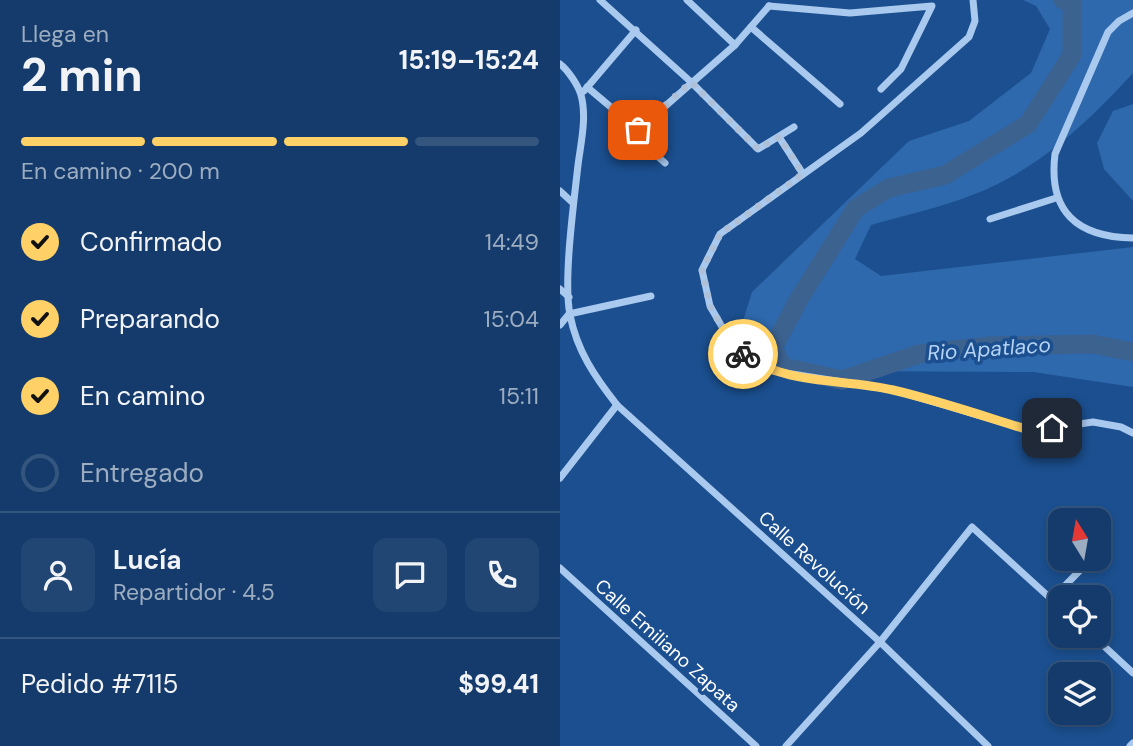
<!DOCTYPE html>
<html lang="es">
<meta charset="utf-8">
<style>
body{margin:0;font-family:"DM Sans",sans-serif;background:#214673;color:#f1f3f6;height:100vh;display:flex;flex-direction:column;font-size:26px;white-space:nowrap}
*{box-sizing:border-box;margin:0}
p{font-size:23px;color:#9dadc1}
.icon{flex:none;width:38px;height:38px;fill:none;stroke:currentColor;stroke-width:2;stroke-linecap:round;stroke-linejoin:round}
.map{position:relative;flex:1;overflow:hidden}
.panel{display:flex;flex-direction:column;background:#143b6b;width:560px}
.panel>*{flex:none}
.needle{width:46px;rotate:349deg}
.buttons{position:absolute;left:488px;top:508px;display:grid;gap:14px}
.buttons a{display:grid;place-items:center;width:63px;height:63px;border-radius:14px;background:#143b6b;box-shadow:0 4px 10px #0003,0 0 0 2px #33557e;font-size:35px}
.pin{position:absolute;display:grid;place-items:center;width:60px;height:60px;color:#fff;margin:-30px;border-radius:14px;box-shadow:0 4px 10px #0006}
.courier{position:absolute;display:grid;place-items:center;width:70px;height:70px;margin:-35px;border:5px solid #ffd166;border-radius:50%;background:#fff;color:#222;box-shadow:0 2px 9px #0007}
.summary em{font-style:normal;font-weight:700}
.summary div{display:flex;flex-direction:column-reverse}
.summary{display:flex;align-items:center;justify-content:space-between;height:119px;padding:0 21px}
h1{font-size:46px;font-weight:700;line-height:52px}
.bar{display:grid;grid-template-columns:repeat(4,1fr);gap:10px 7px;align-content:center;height:84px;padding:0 21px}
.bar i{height:9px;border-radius:5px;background:#33557e}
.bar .active{background:#ffd166}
.bar p{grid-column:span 4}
.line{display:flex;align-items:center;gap:18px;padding:0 21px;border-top:2px solid #33557e}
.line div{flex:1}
.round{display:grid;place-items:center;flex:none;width:74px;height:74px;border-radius:14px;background:#214673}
ol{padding:0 21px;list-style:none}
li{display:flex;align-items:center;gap:21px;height:77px}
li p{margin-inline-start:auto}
li .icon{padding:7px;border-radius:50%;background:#ffd166;color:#111;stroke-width:4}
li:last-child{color:#9dadc1}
li i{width:38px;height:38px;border:4px solid #33557e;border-radius:50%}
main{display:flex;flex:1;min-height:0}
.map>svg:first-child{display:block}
.green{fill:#2e69ad}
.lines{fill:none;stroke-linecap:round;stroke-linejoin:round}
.river{stroke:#3c6290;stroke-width:19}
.minor{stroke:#a9c9ee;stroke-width:7}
.done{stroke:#afc1d8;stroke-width:7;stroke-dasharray:0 12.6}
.route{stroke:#ffd166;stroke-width:9}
.labels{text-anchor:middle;stroke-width:7;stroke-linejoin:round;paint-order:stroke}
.street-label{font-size:19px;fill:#fff;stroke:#1b4f8f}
.water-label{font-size:21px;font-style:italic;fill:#b5d3f5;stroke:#1b4f8f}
</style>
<main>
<section class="panel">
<div class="summary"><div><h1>2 min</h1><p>Llega en</p></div><em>15:19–15:24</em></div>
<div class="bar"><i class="active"></i><i class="active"></i><i class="active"></i><i></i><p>En camino · 200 m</p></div>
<ol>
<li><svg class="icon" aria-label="check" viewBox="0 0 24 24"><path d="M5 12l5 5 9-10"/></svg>Confirmado<p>14:49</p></li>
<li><svg class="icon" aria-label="check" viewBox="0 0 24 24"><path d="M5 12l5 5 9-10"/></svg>Preparando<p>15:04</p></li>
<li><svg class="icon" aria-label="check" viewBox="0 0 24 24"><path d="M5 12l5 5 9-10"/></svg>En camino<p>15:11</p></li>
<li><i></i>Entregado</li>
</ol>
<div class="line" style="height:126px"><a class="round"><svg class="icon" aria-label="person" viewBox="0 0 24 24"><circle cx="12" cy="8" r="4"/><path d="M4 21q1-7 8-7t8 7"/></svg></a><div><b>Lucía</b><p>Repartidor · 4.5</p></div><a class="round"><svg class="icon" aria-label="chat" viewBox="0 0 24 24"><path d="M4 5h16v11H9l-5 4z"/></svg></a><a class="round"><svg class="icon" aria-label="phone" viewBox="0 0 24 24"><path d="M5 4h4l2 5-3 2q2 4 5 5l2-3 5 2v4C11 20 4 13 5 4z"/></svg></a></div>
<div class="line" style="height:91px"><div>Pedido #7115</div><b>$99.41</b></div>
</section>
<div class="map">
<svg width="573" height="746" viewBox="0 0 573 746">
<rect width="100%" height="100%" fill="#1b4f8f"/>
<g class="green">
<path d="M463,0H573V73C527,123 479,169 415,194C382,207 346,215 311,225L295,259L321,276L573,247V387L473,372L272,371L209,356L181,327L192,292L349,141L409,121L471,73L490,29L476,6Z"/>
<polygon points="573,104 573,201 544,169 537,143 553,111"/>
</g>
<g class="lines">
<polyline class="river" points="503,0 512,3 512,55 468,124 385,175 329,188 296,208 239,299 213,348 223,367 282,380 359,354 429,346 532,344 573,352"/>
<g class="minor">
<polyline points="40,0 131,82 198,149 234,127"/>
<polyline points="127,0 175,45"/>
<polyline points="413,0 415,21 409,37 301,133 160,234 142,270 150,306 169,339 182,353 213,371 333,390 472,431 533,422 561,427 573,433"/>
<polyline points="209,6 290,13 372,6 341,69 321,89"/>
<path d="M573,13L559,21L548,32L495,154C488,211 516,237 573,238"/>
<polyline points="191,27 280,104"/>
<path d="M0,64C8,70 18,85 21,95C27,117 21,142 18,165C14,202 3,280 10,315C17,351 35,377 57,405L320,642L428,746"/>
<polyline points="27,87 78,130 175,45 209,6"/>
<polyline points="24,91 76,30"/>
<polyline points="78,130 85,145 105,163"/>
<polyline points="219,137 243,174"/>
<polyline points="0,191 13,203"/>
<polyline points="430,219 496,198"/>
<polyline points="0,289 9,297"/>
<polyline points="0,325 9,314 91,296"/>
<polyline points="0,478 57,405"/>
<polyline points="539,552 547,543"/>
<polyline points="0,568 196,746"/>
<polyline points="492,599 532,558"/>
<polyline points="532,635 573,673"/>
<polyline points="226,746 320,642 412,527 500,607"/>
<polyline points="570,746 573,743"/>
</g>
</g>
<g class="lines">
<polyline class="done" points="78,130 131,82 198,149 219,137 243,174 160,234 142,270 150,306 169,339 183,354"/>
<path class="route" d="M183,354C226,386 283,378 333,390C380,401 426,417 472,431L492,428"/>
</g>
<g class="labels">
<g class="street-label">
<text transform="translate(255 562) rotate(42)" y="7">Calle Revolución</text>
<text transform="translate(108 645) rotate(42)" y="7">Calle Emiliano Zapata</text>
</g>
<g class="water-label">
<text transform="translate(429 349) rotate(-4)" y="7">Rio Apatlaco</text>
</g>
</g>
</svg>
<div class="buttons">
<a><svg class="needle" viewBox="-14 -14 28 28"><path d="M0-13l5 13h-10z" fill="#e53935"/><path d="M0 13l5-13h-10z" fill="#9dadc1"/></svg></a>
<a><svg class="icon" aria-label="locate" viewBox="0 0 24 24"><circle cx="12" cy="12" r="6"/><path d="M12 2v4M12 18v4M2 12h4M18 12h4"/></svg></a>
<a><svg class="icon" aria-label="layers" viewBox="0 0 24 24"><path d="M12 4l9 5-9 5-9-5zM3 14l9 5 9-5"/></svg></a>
</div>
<div class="pin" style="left:78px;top:130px;background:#ea580c"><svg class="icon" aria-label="bag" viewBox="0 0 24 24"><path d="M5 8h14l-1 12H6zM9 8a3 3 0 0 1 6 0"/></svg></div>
<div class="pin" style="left:492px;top:428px;background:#1f2937"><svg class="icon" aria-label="home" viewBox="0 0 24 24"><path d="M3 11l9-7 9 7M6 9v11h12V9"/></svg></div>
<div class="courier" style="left:183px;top:354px"><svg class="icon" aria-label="bike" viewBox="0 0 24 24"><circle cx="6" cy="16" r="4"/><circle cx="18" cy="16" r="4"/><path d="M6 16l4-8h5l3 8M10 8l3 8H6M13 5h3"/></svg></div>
</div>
</main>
